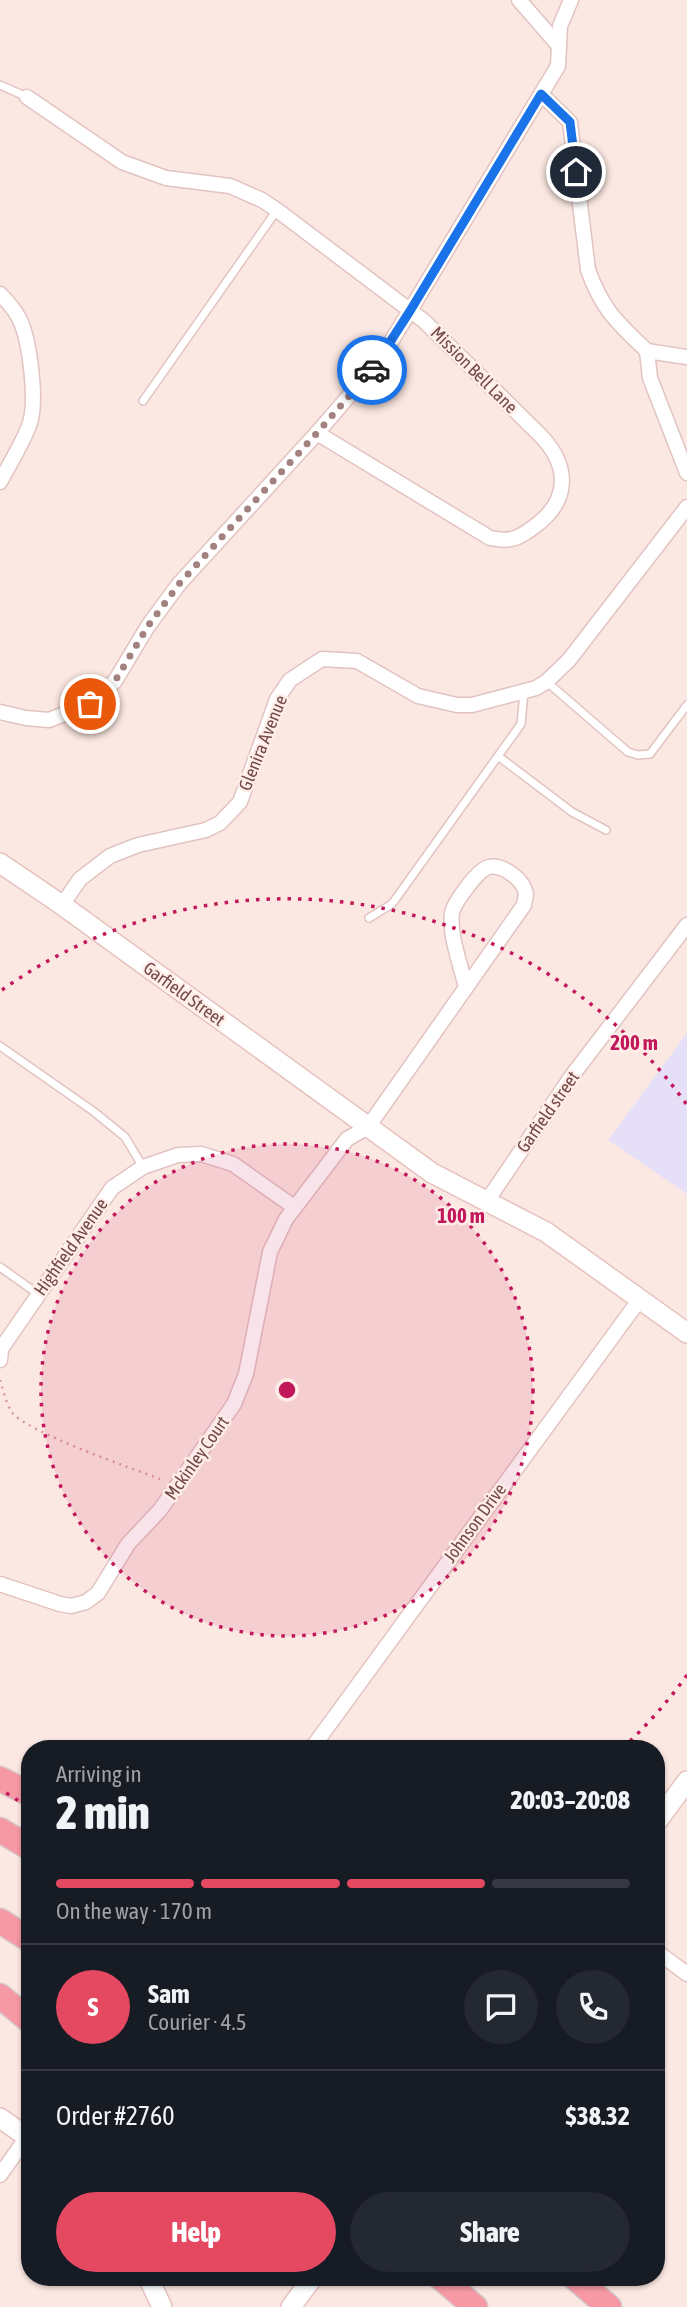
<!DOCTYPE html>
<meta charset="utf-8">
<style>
body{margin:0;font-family:"Asap Condensed",sans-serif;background:#242831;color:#f1f3f6;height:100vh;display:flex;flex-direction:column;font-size:26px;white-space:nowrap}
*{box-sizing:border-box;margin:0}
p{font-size:23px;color:#9ea1a6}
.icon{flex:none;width:38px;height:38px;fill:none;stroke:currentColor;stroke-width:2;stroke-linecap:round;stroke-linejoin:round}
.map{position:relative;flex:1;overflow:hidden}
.side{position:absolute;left:21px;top:1740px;width:644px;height:546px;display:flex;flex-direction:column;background:#171b24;border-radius:28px;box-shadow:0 2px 5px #0004}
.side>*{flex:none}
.pin{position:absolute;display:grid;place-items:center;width:60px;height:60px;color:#fff;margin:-30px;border:4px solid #fff;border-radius:50%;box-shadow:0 2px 7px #0007}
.courier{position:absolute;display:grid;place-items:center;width:70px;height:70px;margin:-35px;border:5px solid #1a73e8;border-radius:50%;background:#fff;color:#222;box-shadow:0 2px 9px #0007}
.headline em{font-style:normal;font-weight:800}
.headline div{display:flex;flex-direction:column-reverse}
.headline{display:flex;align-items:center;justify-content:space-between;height:119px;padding:0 35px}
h1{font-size:46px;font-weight:800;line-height:52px}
.bar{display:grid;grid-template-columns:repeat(4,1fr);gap:10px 7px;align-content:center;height:84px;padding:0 35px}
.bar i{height:9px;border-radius:5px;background:#363941}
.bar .active{background:#e54861}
.bar p{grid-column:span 4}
.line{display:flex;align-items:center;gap:18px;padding:0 35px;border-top:2px solid #363941}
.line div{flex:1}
.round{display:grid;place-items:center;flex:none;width:74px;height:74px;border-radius:37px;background:#242831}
.button{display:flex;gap:14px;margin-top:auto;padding:14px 35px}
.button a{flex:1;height:80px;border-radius:42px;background:#e54861;color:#fff;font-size:28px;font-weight:800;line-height:80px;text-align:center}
.button a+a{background:#242831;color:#f1f3f6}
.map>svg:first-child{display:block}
.education{fill:#e5dff8}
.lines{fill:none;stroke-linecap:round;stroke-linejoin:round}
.lane-casing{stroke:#e2c3c1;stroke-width:10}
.street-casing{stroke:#e2c3c1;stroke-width:17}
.secondary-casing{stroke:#e7c1be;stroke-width:22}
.highway-casing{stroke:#d5c8c9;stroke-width:27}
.path{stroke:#d59d9d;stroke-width:2.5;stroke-dasharray:2 5;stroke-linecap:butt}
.lane{stroke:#fff;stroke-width:7}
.street{stroke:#fff;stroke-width:14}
.secondary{stroke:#fff;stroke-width:19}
.highway{stroke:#f699a4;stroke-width:24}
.done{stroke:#a3817f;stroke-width:7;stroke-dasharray:0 12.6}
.route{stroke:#1a73e8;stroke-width:9}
.ring{fill:none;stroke:#c2185b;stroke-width:3.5;stroke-dasharray:3.5 7}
.labels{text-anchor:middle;stroke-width:5;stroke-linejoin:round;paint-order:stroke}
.street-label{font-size:18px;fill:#73494a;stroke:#ffede7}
.centre{fill:#c2185b;stroke:#ffede7;stroke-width:3.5}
.ring-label{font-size:21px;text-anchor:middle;font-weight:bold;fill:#c2185b;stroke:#ffede7;stroke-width:5;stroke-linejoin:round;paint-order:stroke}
</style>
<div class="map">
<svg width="687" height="2307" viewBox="0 0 687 2307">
<rect width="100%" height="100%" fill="#fce8e2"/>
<polygon class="education" points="687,1033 687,1194 608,1140"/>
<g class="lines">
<g class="lane-casing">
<g id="lane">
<polyline points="0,85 27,97"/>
<polyline points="143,401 277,210"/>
<polyline points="547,682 628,752 638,755 650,754 687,705"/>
<polyline points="498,756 572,812 606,830"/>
<polyline points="369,918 392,904 521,724 524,692"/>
<polyline points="0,1046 93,1111 125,1137 143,1167"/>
<polyline points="0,1267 38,1294"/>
</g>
</g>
<g class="street-casing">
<g id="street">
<polyline points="519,0 559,46"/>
<path d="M541,94L570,122L588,270C603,311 617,322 647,351L650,378L687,473"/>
<path d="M27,97L122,162L166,178L230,186L262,200L277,210L424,321L539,434C567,462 572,496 539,523C521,537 513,543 490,538L317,433"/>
<path d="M0,294C8,302 15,310 20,320C30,342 37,400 30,423C23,443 10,463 0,482"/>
<polyline points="647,351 687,357"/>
<polyline points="0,712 26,718 49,720 90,704 115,681 148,626 179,584 317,433 380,360 558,66 560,26 571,0"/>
<polyline points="62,905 80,879 110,856 138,845 206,830 220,823 240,802 277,699 290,680 322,659 357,661 418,696 457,705 472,705 536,688 546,682 569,660 687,507"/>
<polyline points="487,1201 571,1077 687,925"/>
<polyline points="0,1360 1,1349 112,1188 143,1167 178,1155 201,1154 233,1164 294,1207"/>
<path d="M0,1584L60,1604L71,1606L86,1602L98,1593L128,1544L160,1510L234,1404L246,1374L270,1252L286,1219L347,1139L368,1127L524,905C524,901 526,898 526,894C524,880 503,864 489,867C478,869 454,903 452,913C449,936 461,965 466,988"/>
<polyline points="312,1748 640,1299"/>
<polyline points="656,1951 687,1974"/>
<polyline points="0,2175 27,2137"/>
</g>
</g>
<g class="secondary-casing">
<g id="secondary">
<polyline points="0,863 62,905 432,1173 546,1232 687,1333"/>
<polyline points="656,1823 687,1781"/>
<polyline points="0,2118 30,2139"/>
<polyline points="148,2277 162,2307"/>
<polyline points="291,2307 313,2277"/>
</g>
</g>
<g class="highway-casing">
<g id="highway">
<polyline points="0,1779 30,1794"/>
<polyline points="0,1830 30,1848"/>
<polyline points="0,1921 30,1940"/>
<polyline points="0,1996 30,2021"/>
<polyline points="440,2277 475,2307"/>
<polyline points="574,2277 609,2307"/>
</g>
</g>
<path class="path" d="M0,1380C3,1390 6,1402 11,1411C23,1431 134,1469 160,1479"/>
<use href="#lane" class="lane"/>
<use href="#street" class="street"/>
<use href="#secondary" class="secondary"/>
<use href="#highway" class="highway"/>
</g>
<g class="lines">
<polyline class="done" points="90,704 115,681 148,626 179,584 317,433 372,370"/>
<polyline class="route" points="372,370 410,311 541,94 570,122 576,172"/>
</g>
<circle cx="287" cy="1390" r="246" fill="#c2185b" fill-opacity=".12"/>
<g class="ring">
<circle cx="287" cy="1390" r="246"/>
<path d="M687 1675A491 491 0 0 1 625 1746M27 1806A491 491 0 0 1 2 1790M2 990A491 491 0 0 1 687 1105"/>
</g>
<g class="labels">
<g class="street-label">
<text transform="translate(474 370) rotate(45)" y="6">Mission Bell Lane</text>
<text transform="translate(263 743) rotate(-68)" y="6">Glenira Avenue</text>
<text transform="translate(184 994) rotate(36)" y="6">Garfield Street</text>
<text transform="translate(548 1112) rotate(-55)" y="6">Garfield street</text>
<text transform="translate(71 1247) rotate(-55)" y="6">Highfield Avenue</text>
<text transform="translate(197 1458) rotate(-55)" y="6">Mckinley Court</text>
<text transform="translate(475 1523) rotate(-54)" y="6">Johnson Drive</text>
</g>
</g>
<circle cx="287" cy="1390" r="10" class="centre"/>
<g class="ring-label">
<text x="634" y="1050">200 m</text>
<text x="461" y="1223">100 m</text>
</g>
</svg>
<div class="pin" style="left:90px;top:704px;background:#ea580c"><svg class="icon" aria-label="bag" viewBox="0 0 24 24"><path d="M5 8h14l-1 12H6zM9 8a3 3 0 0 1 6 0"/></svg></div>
<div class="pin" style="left:576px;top:172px;background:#1f2937"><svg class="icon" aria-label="home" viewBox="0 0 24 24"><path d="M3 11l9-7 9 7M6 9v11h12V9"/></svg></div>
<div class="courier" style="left:372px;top:370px"><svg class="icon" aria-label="car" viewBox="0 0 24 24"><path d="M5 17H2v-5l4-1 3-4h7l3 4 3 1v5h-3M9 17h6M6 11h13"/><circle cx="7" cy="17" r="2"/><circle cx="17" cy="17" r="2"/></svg></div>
<section class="side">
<div class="headline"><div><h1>2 min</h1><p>Arriving in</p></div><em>20:03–20:08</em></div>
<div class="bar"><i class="active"></i><i class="active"></i><i class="active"></i><i></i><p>On the way · 170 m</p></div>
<div class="line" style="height:126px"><b class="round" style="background:#e54861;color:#fff">S</b><div><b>Sam</b><p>Courier · 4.5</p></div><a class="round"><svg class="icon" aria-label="chat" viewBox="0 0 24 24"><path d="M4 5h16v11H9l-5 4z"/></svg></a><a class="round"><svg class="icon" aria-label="phone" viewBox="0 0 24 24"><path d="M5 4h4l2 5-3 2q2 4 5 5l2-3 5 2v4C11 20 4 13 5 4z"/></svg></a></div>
<div class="line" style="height:91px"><div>Order #2760</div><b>$38.32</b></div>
<div class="button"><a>Help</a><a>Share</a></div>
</section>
</div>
